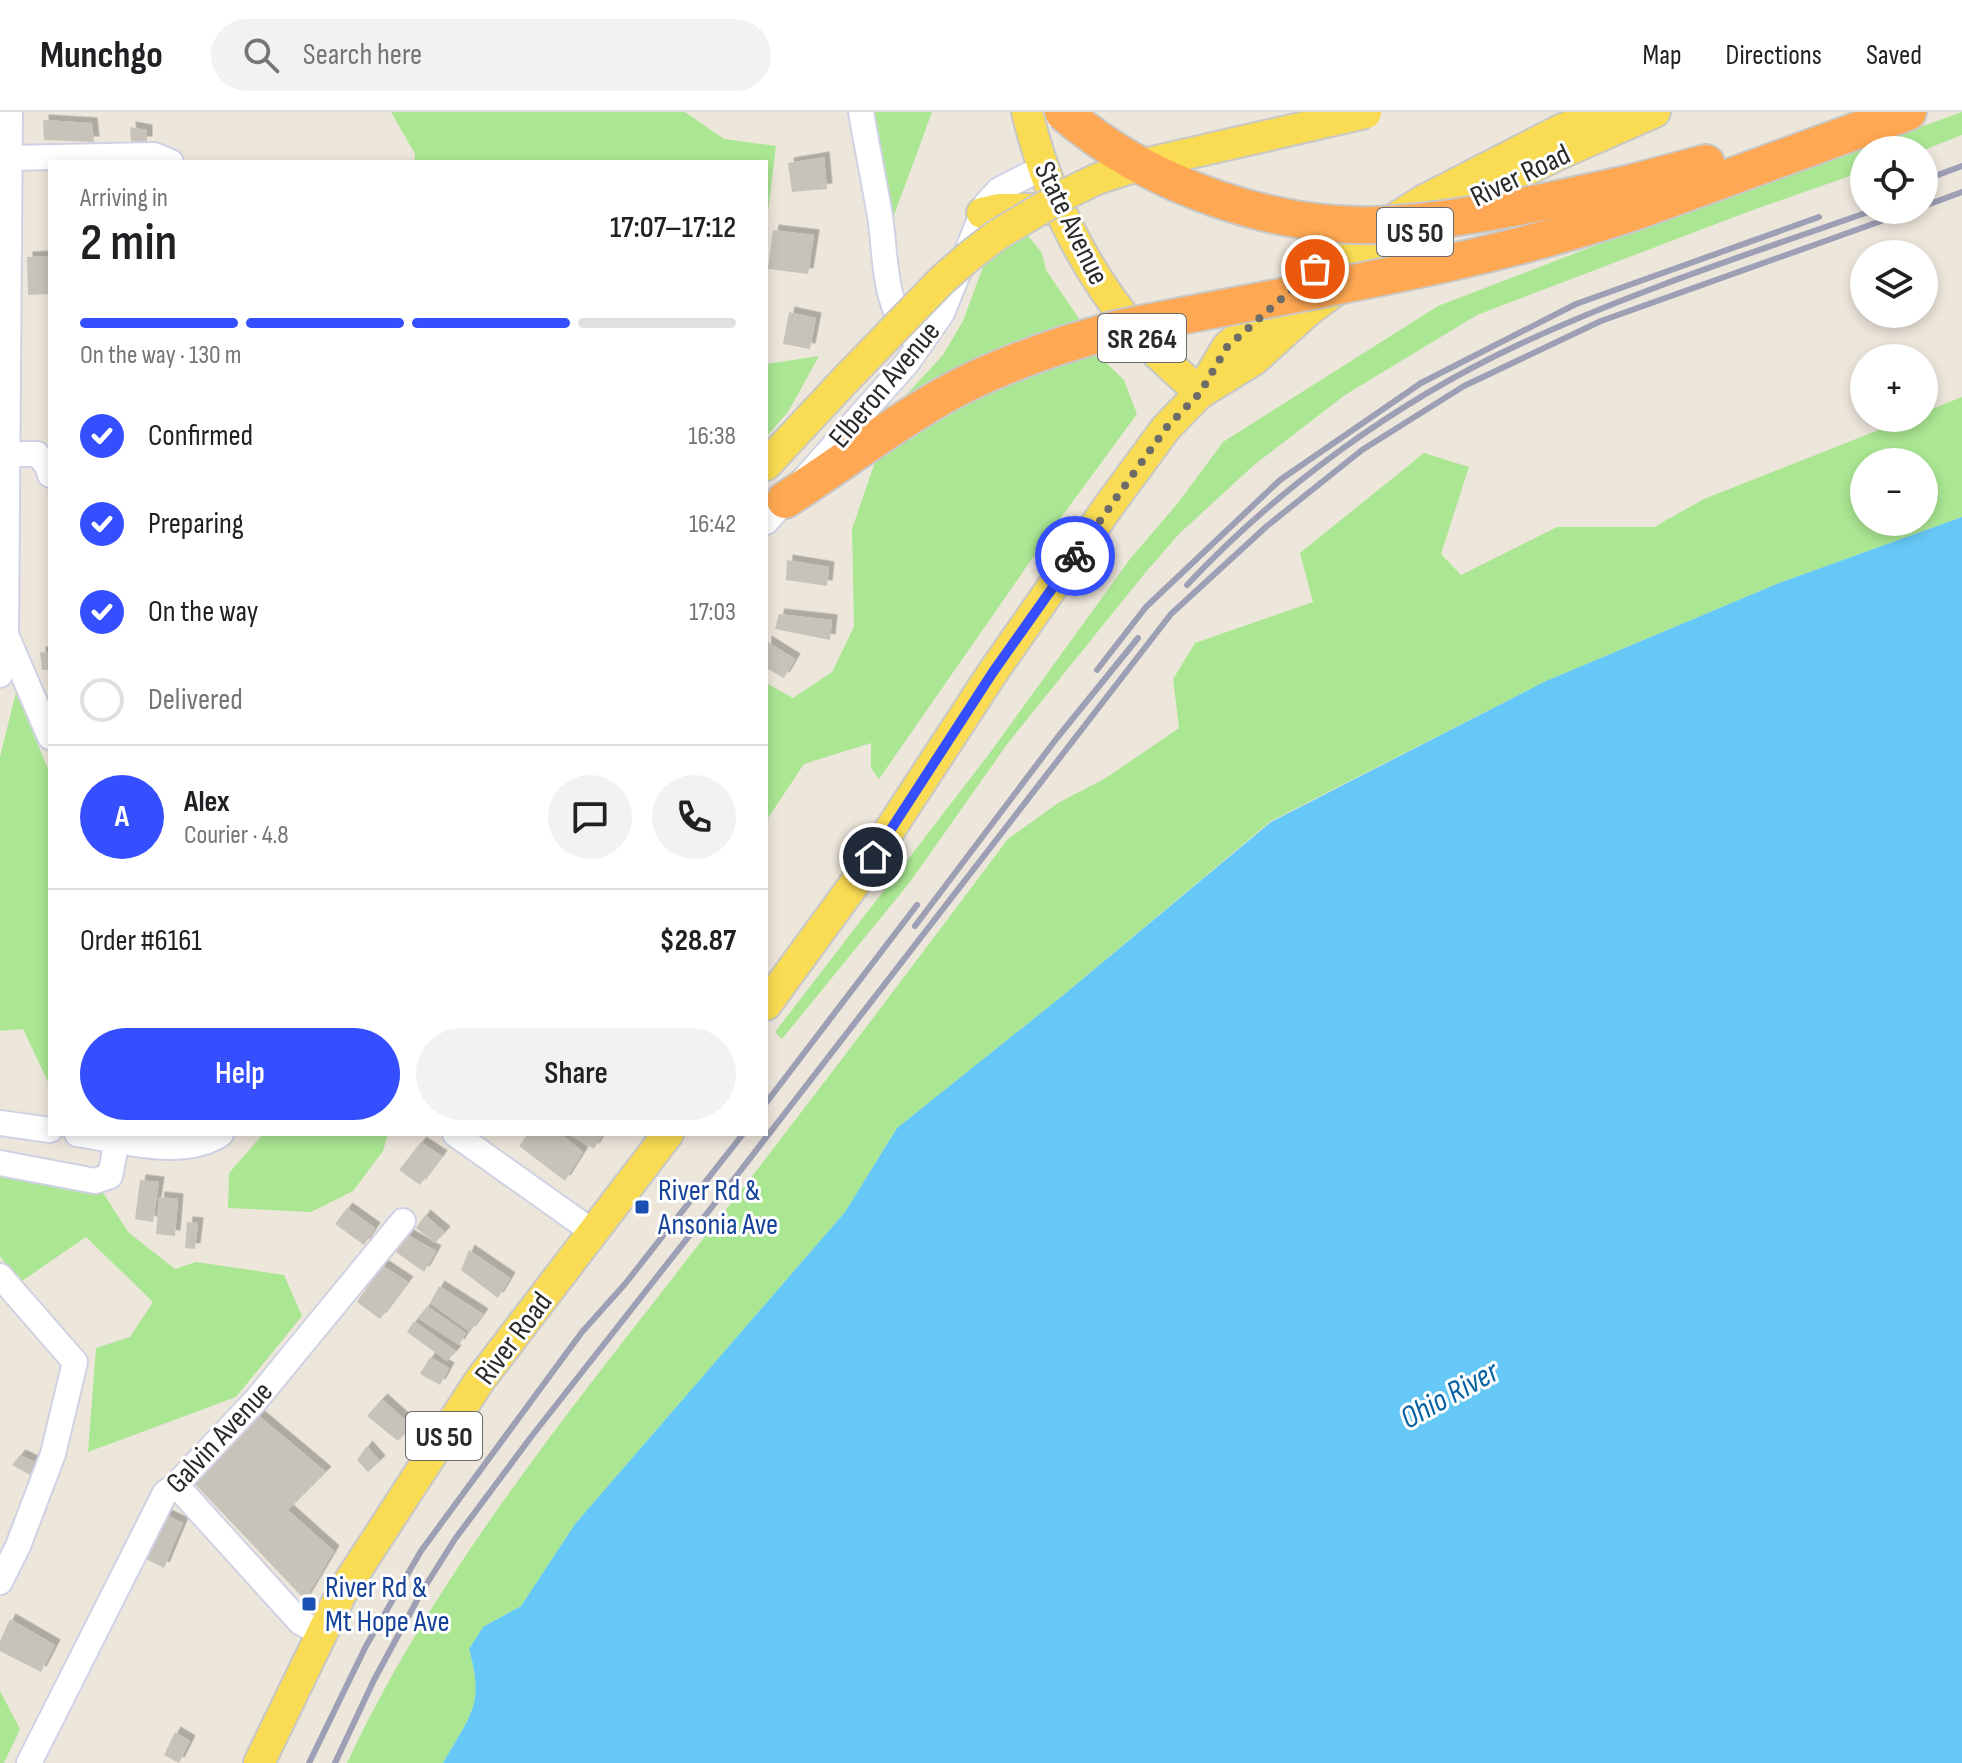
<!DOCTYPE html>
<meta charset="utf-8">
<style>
body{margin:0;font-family:"Sofia Sans Condensed",sans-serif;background:#f2f2f2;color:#202124;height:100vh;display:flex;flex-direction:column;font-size:30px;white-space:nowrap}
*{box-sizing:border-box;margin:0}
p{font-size:26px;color:#757577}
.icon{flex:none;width:44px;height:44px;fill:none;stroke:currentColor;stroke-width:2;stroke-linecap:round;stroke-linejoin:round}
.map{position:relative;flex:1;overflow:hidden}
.panel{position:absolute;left:48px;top:48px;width:720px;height:976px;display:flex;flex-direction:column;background:#fff;border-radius:0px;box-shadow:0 4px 12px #0003}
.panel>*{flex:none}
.buttons{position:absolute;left:1850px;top:24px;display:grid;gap:16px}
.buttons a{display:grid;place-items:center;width:88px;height:88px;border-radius:50%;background:#fff;box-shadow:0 4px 12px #0003;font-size:40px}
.pin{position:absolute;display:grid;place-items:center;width:68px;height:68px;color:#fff;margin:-34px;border:4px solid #fff;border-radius:50%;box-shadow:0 2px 8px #0007}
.courier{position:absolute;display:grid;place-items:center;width:80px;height:80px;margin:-40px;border:6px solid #354fff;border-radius:50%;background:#fff;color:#222;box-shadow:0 2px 10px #0007}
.headline em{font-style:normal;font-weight:600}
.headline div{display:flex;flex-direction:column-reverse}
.headline{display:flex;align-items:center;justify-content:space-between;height:136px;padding:0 32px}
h1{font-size:52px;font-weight:600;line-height:60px}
.bar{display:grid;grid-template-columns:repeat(4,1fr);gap:12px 8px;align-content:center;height:96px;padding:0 32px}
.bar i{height:10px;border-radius:6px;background:#e0e0e0}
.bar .active{background:#354fff}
.bar p{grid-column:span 4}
.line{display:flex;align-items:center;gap:20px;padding:0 32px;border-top:2px solid #e0e0e0}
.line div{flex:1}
.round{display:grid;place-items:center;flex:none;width:84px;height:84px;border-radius:42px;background:#f2f2f2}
ol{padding:0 32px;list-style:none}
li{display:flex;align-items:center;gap:24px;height:88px}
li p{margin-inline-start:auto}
li .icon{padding:8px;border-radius:50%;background:#354fff;color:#fff;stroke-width:4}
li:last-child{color:#757577}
li i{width:44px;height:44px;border:4px solid #e0e0e0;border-radius:50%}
.action{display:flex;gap:16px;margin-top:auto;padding:16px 32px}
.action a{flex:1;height:92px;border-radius:48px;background:#354fff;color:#fff;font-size:32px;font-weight:600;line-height:92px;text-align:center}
.action a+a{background:#f2f2f2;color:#202124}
header{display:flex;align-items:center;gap:48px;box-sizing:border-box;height:112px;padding:0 40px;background:#fff;border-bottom:2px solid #e0e0e0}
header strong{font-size:38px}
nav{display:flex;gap:44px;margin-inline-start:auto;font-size:28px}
.search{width:560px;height:72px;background:#f2f2f2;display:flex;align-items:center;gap:20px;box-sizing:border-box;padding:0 28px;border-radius:44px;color:#757577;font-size:30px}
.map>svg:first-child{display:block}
.green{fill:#abe793;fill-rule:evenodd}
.water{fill:#66c8f6}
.building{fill:#c8c3ba;filter:url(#shadow)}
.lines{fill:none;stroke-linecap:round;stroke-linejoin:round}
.minor-casing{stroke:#d0d2e4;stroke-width:28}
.major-casing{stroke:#c8c8c8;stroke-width:34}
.highway-casing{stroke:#c8c8c8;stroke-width:40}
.minor{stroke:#fff;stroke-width:24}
.major{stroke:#f9dc53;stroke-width:30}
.highway{stroke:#ffa853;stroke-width:36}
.rail{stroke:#9d9fb5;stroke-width:6}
.major-bridge-casing{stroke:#c8c8c8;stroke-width:34;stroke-linecap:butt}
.highway-bridge-casing{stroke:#c8c8c8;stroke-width:40;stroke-linecap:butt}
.major-bridge{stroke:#f9dc53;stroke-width:30}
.highway-bridge{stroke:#ffa853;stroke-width:36}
.done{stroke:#6e6c68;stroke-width:8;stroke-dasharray:0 14.4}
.route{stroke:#354fff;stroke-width:10}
.transit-dot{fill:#1a4fb4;stroke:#fff;stroke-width:3}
.labels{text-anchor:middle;stroke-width:6;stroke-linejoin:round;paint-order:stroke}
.shield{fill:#fff;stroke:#6a6a6a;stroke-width:2}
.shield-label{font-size:28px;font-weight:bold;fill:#2a2a2a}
.street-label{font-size:30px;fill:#2a2a2a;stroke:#fff}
.transit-label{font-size:30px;fill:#164399;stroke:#fff;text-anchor:start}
.water-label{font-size:32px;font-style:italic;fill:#0563a3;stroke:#fff}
</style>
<header>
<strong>Munchgo</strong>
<div class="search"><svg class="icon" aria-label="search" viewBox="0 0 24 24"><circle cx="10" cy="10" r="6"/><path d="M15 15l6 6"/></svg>Search here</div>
<nav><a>Map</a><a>Directions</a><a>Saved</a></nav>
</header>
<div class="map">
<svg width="1962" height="1651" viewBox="0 0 1962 1651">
<defs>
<filter id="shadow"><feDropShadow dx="5.5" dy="-5.5" stdDeviation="0" flood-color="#0004"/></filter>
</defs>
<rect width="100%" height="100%" fill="#ede6db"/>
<g class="green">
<polygon points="391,0 685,0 724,27 776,34 766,115 766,50 414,50 415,42"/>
<polygon points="873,0 932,0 893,106"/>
<polygon points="1962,0 1962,23 1924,38 1864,38 1864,59 1750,99 1477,203 1345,283 1254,353 1179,422 1145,461 1008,631 910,770 782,927 775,920 989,642 1130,447 1178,391 1223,330 1438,194 1672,104"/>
<polygon points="1026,121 1042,141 1046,158 1084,214 894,296 943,243 963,209 986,147"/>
<polygon points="1095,240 1124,268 1137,302 1057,411 879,667 871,656 871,631 804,652 766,709 766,571 793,586 832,560 854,515 852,417 875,350 929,313 1006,269"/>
<polygon points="819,244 788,300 766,325 766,252"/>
<path d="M1962,285V405L1779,471L1546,569L1271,709L1061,885L897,1016L845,1100L575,1412L521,1494L483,1515L469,1537C485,1594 470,1603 443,1651H347C436,1461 568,1301 696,1136C802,1001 905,864 1008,727L1058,691L1106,666L1179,616L1173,567L1195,531L1313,490L1300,441L1424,341L1469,355L1441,442L1461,463L1557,415H1654L1704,387L1909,306H1924V300ZM1864,350H1924V410H1864Z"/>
<polygon points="16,580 50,662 50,974 23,917 0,919 0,645"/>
<polygon points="263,1022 388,1022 383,1039 353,1079 311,1100 228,1096 229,1061"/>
<polygon points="0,1062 102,1079 128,1120 175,1157 196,1150 284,1163 302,1204 236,1285 88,1340 96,1236 130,1225 153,1190 86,1125 19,1171 0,1144"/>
<polygon points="0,1579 20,1617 4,1651 0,1651"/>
</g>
<path class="water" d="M1962,405V1651H443C470,1603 485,1594 469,1537L483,1515L521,1494L575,1412L845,1100L897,1016L1061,885L1271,710L1546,569L1779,471Z"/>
<g class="building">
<polygon points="43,8 92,11 94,30 44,28"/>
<polygon points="130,15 147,18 147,30 131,29"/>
<polygon points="824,45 827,77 792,80 788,51"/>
<polygon points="773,118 814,123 808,162 768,157"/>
<polygon points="50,144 50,182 28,183 27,145"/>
<polygon points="789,200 816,206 810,237 783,232"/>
<polygon points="787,448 829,455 827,474 786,468"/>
<polygon points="779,502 832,508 830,528 775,517"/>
<polygon points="766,529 795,547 784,566 766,556"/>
<polygon points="40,540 50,541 50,558 42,558"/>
<polygon points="528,1022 561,1022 583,1040 565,1069 519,1034"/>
<polygon points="568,1022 603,1022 594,1037"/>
<polygon points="421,1030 442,1044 420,1073 399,1058"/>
<polygon points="140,1068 159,1070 153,1110 135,1107"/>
<polygon points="159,1085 178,1087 175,1124 156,1122"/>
<polygon points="347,1096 375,1116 364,1133 335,1112"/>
<polygon points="425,1103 445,1120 435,1131 416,1116"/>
<polygon points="187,1110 198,1111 195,1137 185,1136"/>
<polygon points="408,1123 436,1139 424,1160 396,1140"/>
<polygon points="469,1138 510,1166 498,1186 461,1158"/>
<polygon points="382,1153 408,1170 380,1207 357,1190"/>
<polygon points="439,1174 483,1202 470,1220 430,1191"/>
<polygon points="427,1194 466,1221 459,1233 418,1206"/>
<polygon points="414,1209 456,1239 447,1249 407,1220"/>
<polygon points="430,1245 449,1256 440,1273 420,1262"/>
<polygon points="382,1287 412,1314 398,1329 367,1304"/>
<polygon points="258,1303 326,1360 288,1398 334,1439 305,1488 193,1370"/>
<polygon points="367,1334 380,1349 368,1360 357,1348"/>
<polygon points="20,1343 37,1351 32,1364 12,1353"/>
<polygon points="164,1402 183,1411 164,1456 144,1446"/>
<polygon points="10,1507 55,1533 41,1560 0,1539 0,1529"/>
<polygon points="175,1620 190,1629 179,1651 164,1643"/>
</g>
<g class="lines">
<g class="minor-casing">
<g id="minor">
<path d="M861,0C867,35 874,69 880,104C886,144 883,189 909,222"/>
<polyline points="10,46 154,43 171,50"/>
<polyline points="8,342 37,342 47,353 50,363"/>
<polyline points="766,410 907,251 942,201 986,92 999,78 1042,56"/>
<polyline points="7,525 50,625"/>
<polyline points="0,563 6,524 10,0"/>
<polyline points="0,1011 50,1018"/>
<path d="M77,1022C121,1028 182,1048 221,1022"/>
<polyline points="455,1022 593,1120"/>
<polyline points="0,1051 95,1069 110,1064 117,1028"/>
<polyline points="0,1164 75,1250 53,1342 18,1434 0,1470"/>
<polyline points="176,1373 300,1510 321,1521"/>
<polyline points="29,1651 165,1381 176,1373 256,1288 403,1109"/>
</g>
</g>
<g class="major-casing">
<g id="major">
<path d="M1027,0C1047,83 1083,157 1138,222C1157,243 1180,262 1200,281"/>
<polyline points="1477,83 1555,44 1655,0"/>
<polyline points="982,101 1000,97 1051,97"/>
<polyline points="1202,280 1254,248 1307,200 1401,129 1433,109"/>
<polyline points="766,353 848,265"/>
<polyline points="766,893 855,771 993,560 1108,395 1166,316 1200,281 1227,235 1315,157 1424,88 1562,17 1608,0"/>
<polyline points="259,1651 341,1482 480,1268 668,1022"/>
</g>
</g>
<g class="highway-casing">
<g id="highway">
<polyline points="1631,71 1706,51"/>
<polyline points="1637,99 1908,0"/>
<path d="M785,388C840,353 892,312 950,280C985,261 1024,246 1063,233"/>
</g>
</g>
<use href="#minor" class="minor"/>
<use href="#major" class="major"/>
<use href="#highway" class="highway"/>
<g class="rail">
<polyline points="1924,68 1962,54"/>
<polyline points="1924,94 1962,80"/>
<path d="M1187,473C1279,375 1396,290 1518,233C1633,179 1755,140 1874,98"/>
<polyline points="1097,558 1146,495 1280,368 1421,271 1576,192 1819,105"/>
<polyline points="915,814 1057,626 1138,526"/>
<polyline points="766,991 917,793"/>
<polyline points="309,1651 366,1534 421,1439 582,1220 625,1172 743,1022"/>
<polyline points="335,1651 374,1568 421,1481 455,1427 531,1325 741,1058 1171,502 1267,414 1362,338 1464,274 1601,209 1912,98"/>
</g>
<g class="major-bridge-casing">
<polyline id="major-bridge" points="848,265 942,168 967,146 997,123 1064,83 1097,67 1143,52 1366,1"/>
</g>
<g class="highway-bridge-casing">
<g id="highway-bridge">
<path d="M1063,0C1150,75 1281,121 1396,112C1476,106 1553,88 1631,71"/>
<path d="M1063,233L1116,217C1290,181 1469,156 1637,99"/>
</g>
</g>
<use href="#major-bridge" class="major-bridge"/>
<use href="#highway-bridge" class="highway-bridge"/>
</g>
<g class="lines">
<polyline class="done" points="1075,444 1166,316 1200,281 1227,235 1315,157"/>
<polyline class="route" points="873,745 993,560 1075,444"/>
</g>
<g class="transit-dot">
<rect x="634" y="1087" width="16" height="16" rx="4"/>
<rect x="301" y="1484" width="16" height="16" rx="4"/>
</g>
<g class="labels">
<g class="shield">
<rect x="1377" y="96" width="76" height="48" rx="6"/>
<rect x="1098" y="202" width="88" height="48" rx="6"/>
<rect x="406" y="1300" width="76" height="48" rx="6"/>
</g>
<g class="shield-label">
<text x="1415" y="130">US 50</text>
<text x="1142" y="236">SR 264</text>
<text x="444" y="1334">US 50</text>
</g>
<g class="street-label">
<text transform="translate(1520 63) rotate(-26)" y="10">River Road</text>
<text transform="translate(1072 111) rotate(64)" y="10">State Avenue</text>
<text transform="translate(884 272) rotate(-50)" y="10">Elberon Avenue</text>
<text transform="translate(513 1226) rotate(-53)" y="10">River Road</text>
<text transform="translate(219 1325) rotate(-47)" y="10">Galvin Avenue</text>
</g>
<g class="transit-label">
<text x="658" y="1088">River Rd &amp;<tspan x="658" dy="34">Ansonia Ave</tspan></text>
<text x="325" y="1485">River Rd &amp;<tspan x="325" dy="34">Mt Hope Ave</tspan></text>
</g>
<g class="water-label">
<text transform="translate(1449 1282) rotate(-29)" y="11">Ohio River</text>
</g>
</g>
</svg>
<div class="buttons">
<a><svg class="icon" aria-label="locate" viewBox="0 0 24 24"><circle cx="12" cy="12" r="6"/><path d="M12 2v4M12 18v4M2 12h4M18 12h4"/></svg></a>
<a><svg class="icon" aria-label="layers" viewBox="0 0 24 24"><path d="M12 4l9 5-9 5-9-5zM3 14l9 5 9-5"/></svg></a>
<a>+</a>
<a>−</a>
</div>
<div class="pin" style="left:1315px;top:157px;background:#ea580c"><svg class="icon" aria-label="bag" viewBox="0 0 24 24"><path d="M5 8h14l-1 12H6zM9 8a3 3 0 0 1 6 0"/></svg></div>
<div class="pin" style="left:873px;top:745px;background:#1f2937"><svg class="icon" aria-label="home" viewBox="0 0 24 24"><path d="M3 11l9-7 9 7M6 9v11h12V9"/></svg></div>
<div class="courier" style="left:1075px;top:444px"><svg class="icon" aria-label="bike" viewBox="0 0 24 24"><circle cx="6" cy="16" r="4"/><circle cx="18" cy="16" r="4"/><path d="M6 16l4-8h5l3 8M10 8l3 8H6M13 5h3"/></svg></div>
<section class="panel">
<div class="headline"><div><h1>2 min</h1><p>Arriving in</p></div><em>17:07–17:12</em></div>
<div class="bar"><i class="active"></i><i class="active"></i><i class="active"></i><i></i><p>On the way · 130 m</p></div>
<ol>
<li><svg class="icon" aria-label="check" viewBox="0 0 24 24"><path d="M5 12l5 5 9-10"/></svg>Confirmed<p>16:38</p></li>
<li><svg class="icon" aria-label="check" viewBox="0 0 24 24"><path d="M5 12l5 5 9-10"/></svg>Preparing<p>16:42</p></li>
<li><svg class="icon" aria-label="check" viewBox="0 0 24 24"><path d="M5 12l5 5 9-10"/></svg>On the way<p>17:03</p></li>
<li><i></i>Delivered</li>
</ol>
<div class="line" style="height:144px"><b class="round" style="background:#354fff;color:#fff">A</b><div><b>Alex</b><p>Courier · 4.8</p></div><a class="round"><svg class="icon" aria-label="chat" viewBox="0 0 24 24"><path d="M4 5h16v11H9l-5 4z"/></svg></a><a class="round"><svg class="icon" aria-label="phone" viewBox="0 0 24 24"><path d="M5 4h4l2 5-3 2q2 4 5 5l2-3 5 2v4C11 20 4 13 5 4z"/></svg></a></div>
<div class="line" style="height:104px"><div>Order #6161</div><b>$28.87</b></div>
<div class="action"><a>Help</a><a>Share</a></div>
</section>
</div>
